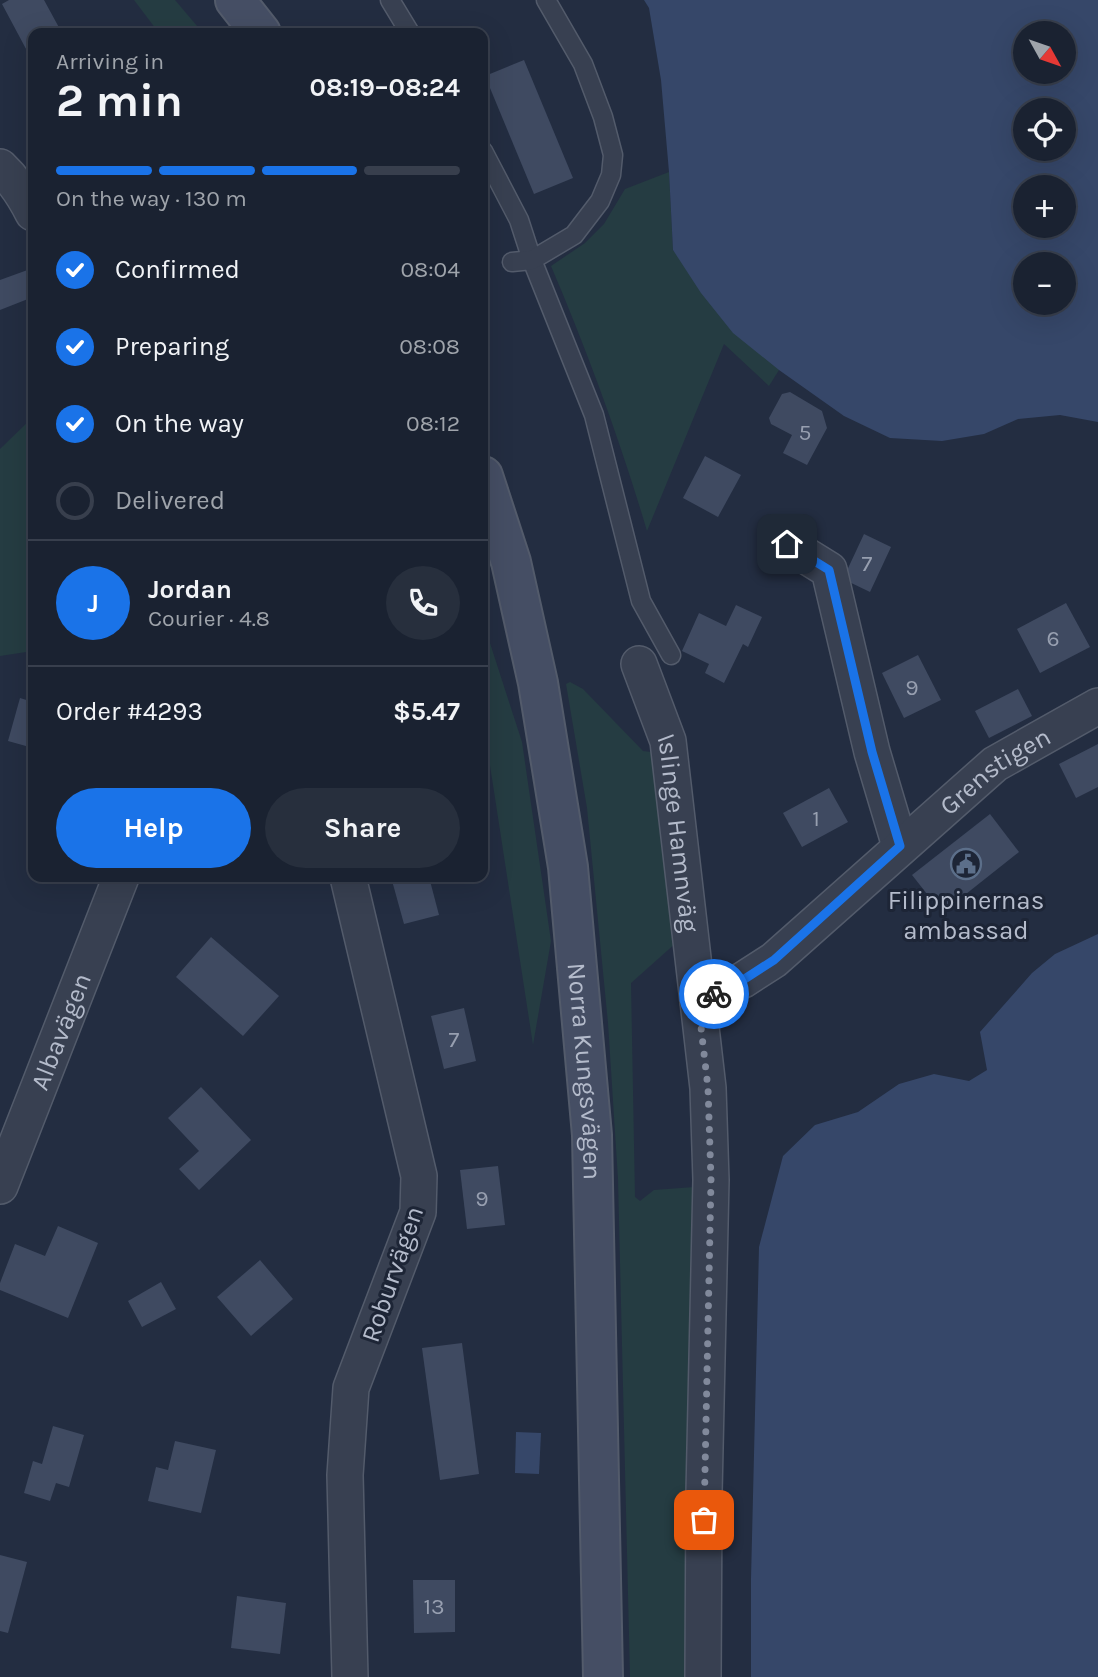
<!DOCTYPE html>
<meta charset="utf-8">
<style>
body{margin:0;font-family:Karla,sans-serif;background:#272f3d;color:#f1f3f6;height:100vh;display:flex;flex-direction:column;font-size:26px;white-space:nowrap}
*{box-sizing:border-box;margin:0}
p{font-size:23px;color:#9fa4ab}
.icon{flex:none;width:38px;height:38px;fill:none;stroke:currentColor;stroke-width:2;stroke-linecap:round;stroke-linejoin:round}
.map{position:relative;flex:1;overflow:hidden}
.panel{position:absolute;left:28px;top:28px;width:460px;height:854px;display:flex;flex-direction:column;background:#1a2231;border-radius:14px;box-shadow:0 7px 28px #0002,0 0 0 2px #383f4d}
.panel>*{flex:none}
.needle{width:46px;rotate:130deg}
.fabs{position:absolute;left:1013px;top:21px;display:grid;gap:14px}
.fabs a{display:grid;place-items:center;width:63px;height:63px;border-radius:50%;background:#1a2231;box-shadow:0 7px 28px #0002,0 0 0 2px #383f4d;font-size:35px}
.pin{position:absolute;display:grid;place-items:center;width:60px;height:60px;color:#fff;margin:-30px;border-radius:14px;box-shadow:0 4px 10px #0006}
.courier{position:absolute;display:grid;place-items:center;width:70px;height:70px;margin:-35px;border:5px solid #1a73e8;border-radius:50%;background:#fff;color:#222;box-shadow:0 2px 9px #0007}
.summary em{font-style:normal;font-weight:700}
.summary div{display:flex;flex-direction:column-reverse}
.summary{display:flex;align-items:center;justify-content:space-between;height:119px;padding:0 28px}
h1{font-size:46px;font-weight:700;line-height:52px}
.bar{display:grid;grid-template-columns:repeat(4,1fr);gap:10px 7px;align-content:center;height:84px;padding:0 28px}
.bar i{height:9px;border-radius:5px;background:#383f4d}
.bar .active{background:#1a73e8}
.bar p{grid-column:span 4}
.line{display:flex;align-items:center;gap:18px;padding:0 28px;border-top:2px solid #383f4d}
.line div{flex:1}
.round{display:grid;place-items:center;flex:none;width:74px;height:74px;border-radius:37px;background:#272f3d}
ol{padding:0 28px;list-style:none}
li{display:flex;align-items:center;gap:21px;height:77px}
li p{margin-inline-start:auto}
li .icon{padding:7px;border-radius:50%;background:#1a73e8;color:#fff;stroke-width:4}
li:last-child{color:#9fa4ab}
li i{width:38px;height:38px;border:4px solid #383f4d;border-radius:50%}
.primary-button{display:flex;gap:14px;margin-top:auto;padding:14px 28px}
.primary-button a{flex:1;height:80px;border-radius:42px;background:#1a73e8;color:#fff;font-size:28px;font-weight:700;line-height:80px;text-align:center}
.primary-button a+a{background:#272f3d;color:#f1f3f6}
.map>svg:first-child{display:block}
.green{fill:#253c42}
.water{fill:#364769;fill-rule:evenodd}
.building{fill:#3f4a61}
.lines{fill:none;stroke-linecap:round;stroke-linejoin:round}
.service-casing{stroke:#535b6b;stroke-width:21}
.minor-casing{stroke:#535b6b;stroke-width:38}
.secondary-casing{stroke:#535b6b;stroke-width:42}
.service{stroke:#384051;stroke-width:18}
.minor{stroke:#384051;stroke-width:35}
.secondary{stroke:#454e64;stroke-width:38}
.done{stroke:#81899b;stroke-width:7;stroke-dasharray:0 12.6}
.route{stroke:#1a73e8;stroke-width:9}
.labels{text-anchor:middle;stroke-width:6;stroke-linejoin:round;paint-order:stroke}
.number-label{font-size:23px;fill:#979fb0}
.street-label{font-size:26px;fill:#b4bbcb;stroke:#1d2536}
.poi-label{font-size:26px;fill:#b4bbcb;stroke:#1d2536}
</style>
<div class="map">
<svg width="1098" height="1677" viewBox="0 0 1098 1677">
<rect width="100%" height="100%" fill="#232d41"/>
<g class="green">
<polygon points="134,0 175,0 203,33 159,33"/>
<path d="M669,172L673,250L779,370L769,386L724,344L647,531C620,440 588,353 551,266L585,243L604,224L625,189Z"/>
<polygon points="33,417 33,651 0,656 0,449"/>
<polygon points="483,614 489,640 522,742 551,941 533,1045 483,720"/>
<polygon points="570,682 583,689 643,751 651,752 661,811 677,942 631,983 635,1197 640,1201 654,1190 694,1187 691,1677 630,1677 618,1179 608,1023 587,808 566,684"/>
</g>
<g class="water">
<path d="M644,0H1098V422L1060,415L1018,419L984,434L942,441L890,438L844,416L779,370L733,333L701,293L673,250L669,172L661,80L649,8ZM1026,33H1064V72H1026ZM1026,110H1064V149H1026ZM1026,187H1064V226H1026ZM1026,264H1064V303H1026Z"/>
<polygon points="1098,934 1098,1677 751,1677 751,1579 759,1247 783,1156 815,1125 858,1112 899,1084 934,1074 969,1081 987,1070 980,1032 1032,973 1055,954"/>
<polygon points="516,1432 541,1433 539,1474 515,1473"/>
</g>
<g class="building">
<polygon points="9,0 44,0 62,33 33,33 33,62 2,4"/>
<polygon points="524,60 573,178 534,194 485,76"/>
<polygon points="33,268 33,297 0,310 0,280"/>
<polygon points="790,392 822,411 827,428 807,465 783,453 792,435 771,424 769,418 782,394"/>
<polygon points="705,456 741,475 718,517 683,498"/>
<polygon points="864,534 891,547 870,592 843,579"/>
<polygon points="1066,603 1090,647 1040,673 1017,629"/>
<polygon points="736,605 762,617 748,647 743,644 724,683 705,673 709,664 682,651 699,613 726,626"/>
<polygon points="918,655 941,700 904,718 882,673"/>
<polygon points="1018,689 1032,716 989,738 975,711"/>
<polygon points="20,698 33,702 33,748 8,741"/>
<polygon points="1098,744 1098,787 1076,798 1059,764"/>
<polygon points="829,788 848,822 802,847 783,813"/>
<polygon points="990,814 1019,852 942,913 912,875"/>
<polygon points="391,877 429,877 439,915 404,924"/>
<polygon points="211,937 279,996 243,1036 176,977"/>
<polygon points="464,1008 476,1061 444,1069 431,1016"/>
<polygon points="201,1087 251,1140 199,1190 179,1169 199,1151 168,1118"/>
<polygon points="498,1166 505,1225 467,1229 460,1170"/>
<polygon points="58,1226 98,1243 68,1318 0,1290 0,1283 15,1244 45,1256"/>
<polygon points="260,1260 293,1299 251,1336 217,1297"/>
<polygon points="161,1282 176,1309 142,1327 128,1301"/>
<polygon points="462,1343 479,1474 440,1480 422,1348"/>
<polygon points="53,1426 84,1435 69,1487 56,1483 50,1501 24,1493 33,1461 42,1464"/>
<polygon points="175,1441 216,1450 201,1513 148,1501 156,1467 168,1470"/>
<polygon points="0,1555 27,1562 8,1633 0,1631"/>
<polygon points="413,1580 455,1580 455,1632 414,1633"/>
<polygon points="237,1596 286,1603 280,1654 231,1648"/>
</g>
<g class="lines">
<g class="service-casing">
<g id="service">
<polyline points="390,0 410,33"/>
<polyline points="483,151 519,220 532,260 594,415 641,601 671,655"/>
<polyline points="512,262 532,260 574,235 600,201 611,175 613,155 603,117 583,64 546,0"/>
</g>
</g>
<g class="minor-casing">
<g id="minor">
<path d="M0,167C15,181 24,195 33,213"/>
<polyline points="787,544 829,570 872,752 900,846"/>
<path id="s1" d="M639,664L668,741L708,1088L711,1180L704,1493L703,1677"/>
<polyline points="348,877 419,1176 418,1212 351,1388 345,1475 350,1677"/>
<path id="s2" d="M698,1001L743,980L774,960L995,764L1098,706"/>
<path id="s3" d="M0,1186L121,877"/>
</g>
</g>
<g class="secondary-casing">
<g id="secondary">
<polyline points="235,0 261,33"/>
<path id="s4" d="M483,476L511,562L538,683L568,867L592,1135L603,1677"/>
</g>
</g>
<use href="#service" class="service"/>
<use href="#minor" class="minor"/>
<use href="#secondary" class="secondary"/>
</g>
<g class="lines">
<polyline class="done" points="704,1520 711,1180 708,1088 698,1001 714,994"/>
<polyline class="route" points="714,994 743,980 774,960 900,846 872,752 829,570 787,544"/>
</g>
<defs>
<g id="civic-ring" transform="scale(1.575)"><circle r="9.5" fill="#1d2536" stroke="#5c6f8a" stroke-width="1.5"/><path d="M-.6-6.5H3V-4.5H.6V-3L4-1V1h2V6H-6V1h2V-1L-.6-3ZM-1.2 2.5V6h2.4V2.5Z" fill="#5c6f8a"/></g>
</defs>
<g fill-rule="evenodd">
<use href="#civic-ring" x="966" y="864"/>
</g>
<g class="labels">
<g class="number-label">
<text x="805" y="440">5</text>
<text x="867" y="571">7</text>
<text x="1053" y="646">6</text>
<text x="912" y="695">9</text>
<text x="816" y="826">1</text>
<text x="454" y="1047">7</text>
<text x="482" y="1206">9</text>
<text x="434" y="1614">13</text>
</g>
<g class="street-label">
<text dy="9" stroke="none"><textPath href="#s2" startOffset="378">Grenstigen</textPath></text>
<text dy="9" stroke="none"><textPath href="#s1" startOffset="175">Islinge Hamnväg</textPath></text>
<text dy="9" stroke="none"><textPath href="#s3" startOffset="166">Albavägen</textPath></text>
<text dy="9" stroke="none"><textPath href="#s4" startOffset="606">Norra Kungsvägen</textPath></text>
<text transform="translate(392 1274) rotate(-71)" y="9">Roburvägen</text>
</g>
<g class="poi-label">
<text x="966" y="909">Filippinernas<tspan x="966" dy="30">ambassad</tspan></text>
</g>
</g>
</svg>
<div class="fabs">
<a><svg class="needle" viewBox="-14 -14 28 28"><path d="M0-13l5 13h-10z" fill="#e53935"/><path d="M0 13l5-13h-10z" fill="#9fa4ab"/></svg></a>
<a><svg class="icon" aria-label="locate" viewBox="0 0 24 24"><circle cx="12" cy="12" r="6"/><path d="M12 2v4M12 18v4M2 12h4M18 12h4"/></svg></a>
<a>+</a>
<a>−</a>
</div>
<div class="pin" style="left:704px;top:1520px;background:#ea580c"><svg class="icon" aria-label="bag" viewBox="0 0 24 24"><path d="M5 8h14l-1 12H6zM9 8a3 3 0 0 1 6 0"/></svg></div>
<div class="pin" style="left:787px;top:544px;background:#1f2937"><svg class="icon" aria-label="home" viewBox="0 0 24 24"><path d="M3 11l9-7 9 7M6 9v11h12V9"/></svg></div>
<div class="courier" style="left:714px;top:994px"><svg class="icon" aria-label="bike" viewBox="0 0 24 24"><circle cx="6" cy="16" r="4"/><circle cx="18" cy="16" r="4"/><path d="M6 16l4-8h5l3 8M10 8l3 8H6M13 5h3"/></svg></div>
<section class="panel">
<div class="summary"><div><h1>2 min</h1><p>Arriving in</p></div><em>08:19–08:24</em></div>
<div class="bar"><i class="active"></i><i class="active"></i><i class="active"></i><i></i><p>On the way · 130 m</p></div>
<ol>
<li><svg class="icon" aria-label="check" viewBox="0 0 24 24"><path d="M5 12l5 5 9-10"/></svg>Confirmed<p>08:04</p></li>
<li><svg class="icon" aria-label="check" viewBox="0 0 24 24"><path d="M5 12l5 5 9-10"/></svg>Preparing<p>08:08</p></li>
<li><svg class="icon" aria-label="check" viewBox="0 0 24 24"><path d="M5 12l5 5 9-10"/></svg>On the way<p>08:12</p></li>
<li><i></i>Delivered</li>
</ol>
<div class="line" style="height:126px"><b class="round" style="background:#1a73e8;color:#fff">J</b><div><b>Jordan</b><p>Courier · 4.8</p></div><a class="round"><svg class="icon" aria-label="phone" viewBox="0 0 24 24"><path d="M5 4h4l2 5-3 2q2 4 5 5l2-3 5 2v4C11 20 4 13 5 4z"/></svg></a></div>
<div class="line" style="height:91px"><div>Order #4293</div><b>$5.47</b></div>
<div class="primary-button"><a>Help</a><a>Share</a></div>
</section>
</div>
